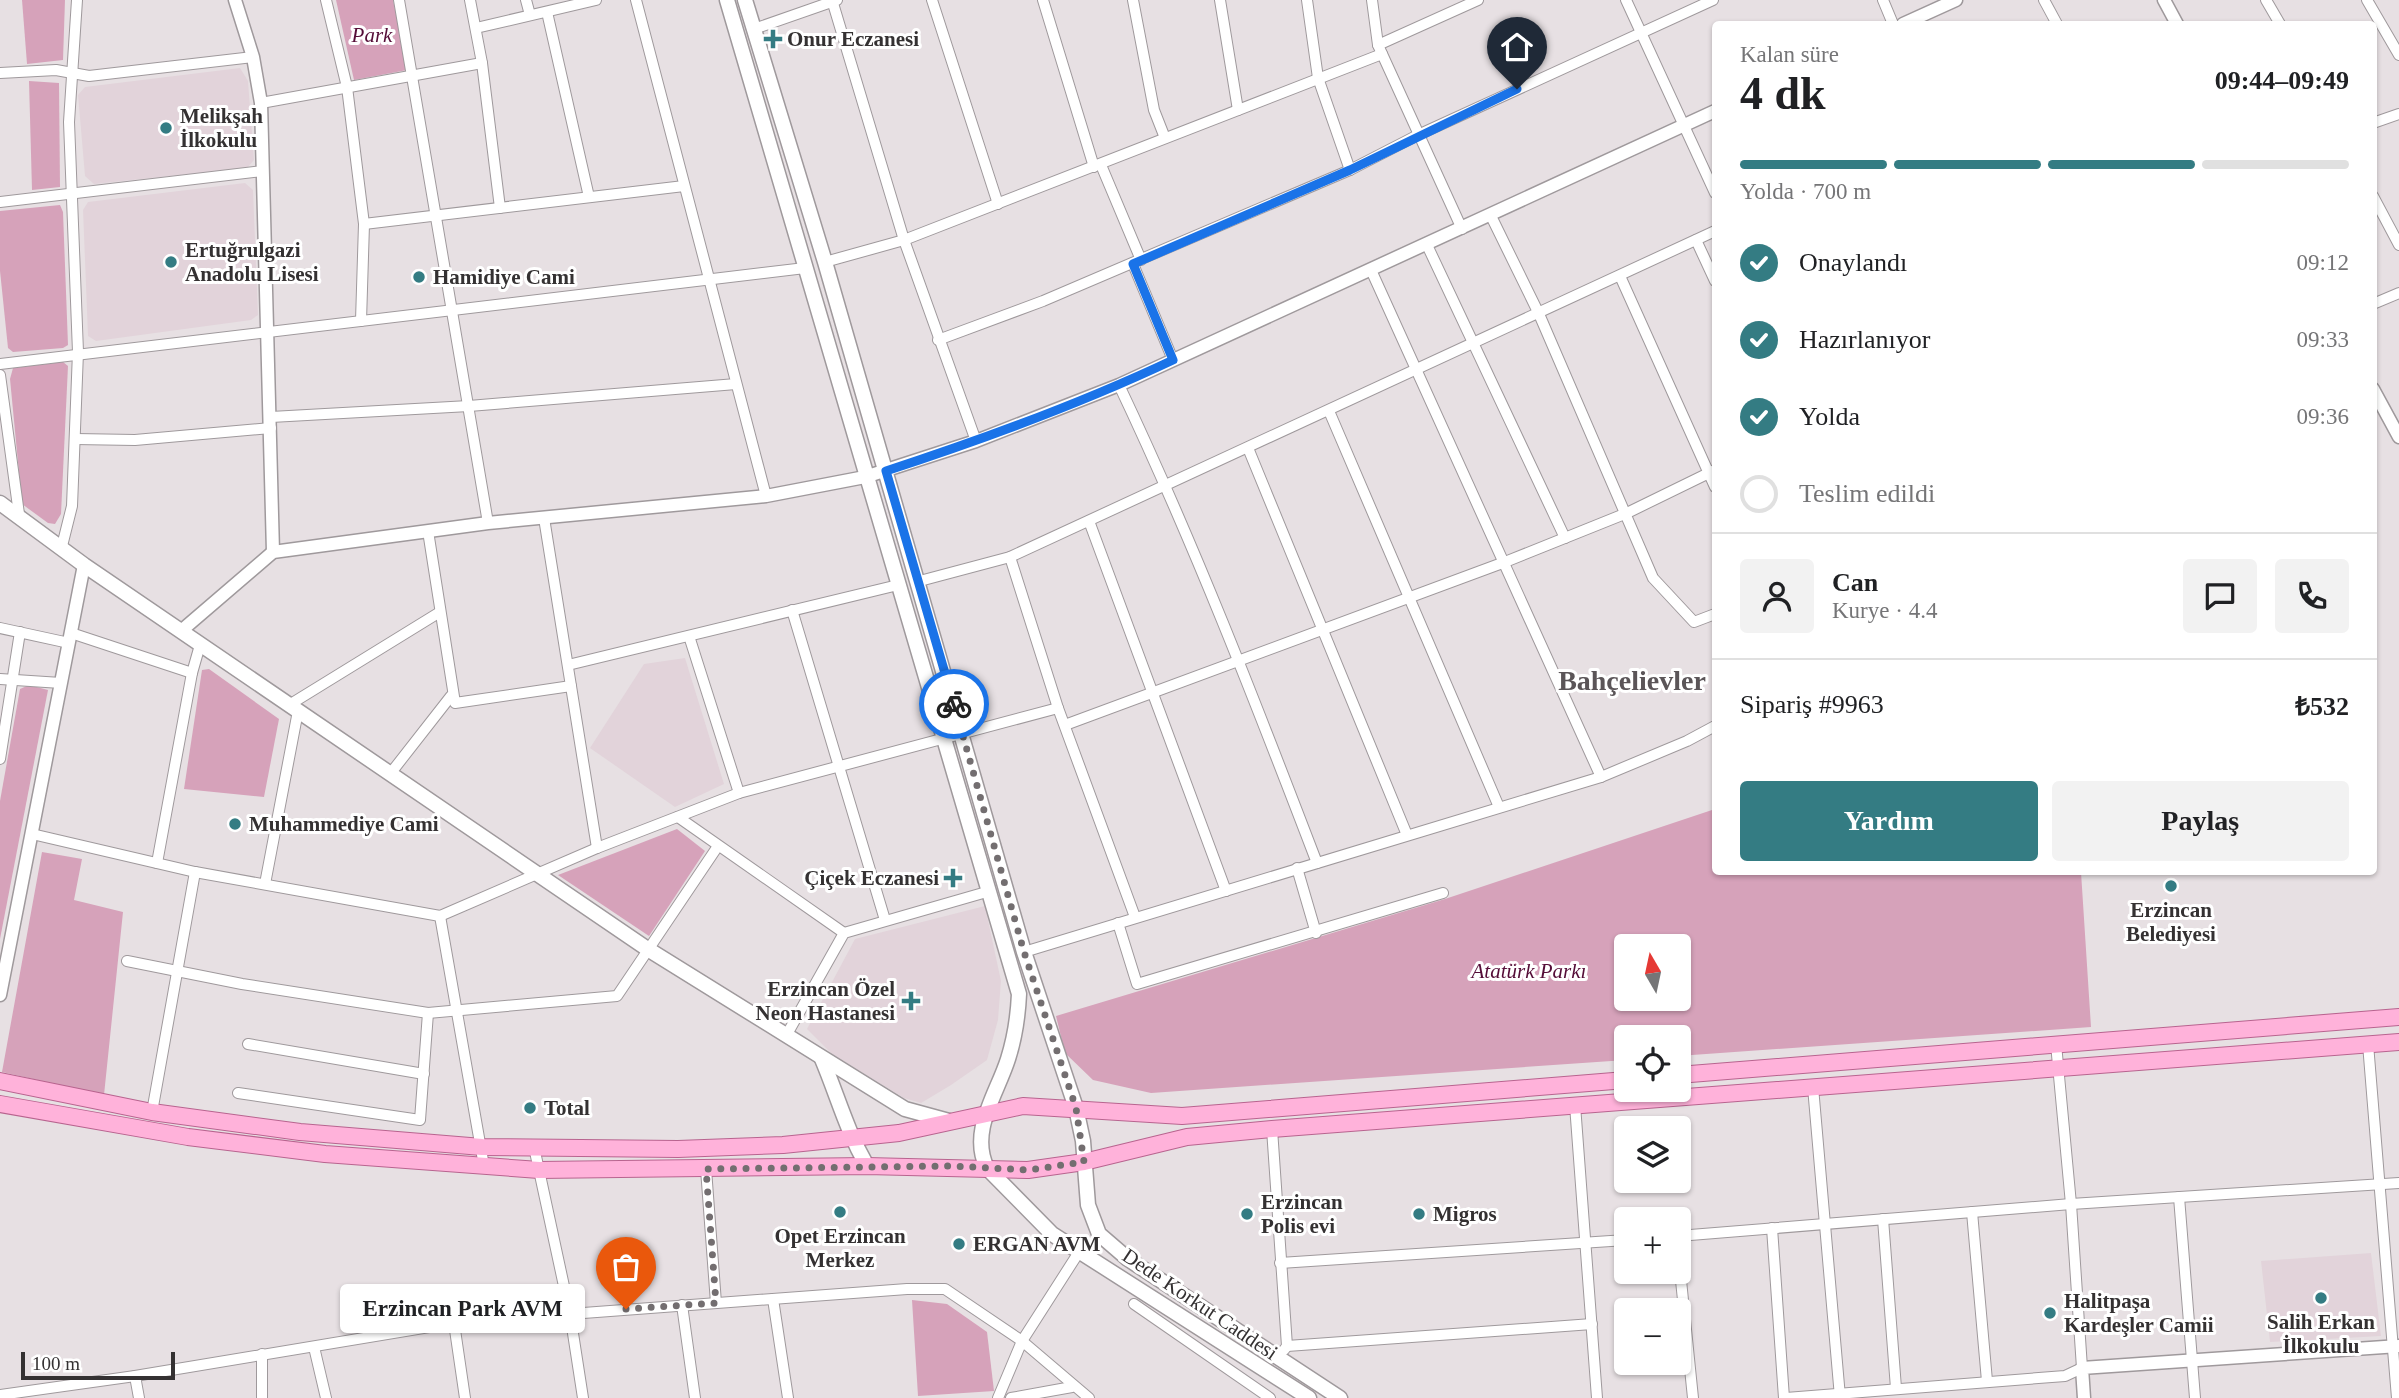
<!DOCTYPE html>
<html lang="tr">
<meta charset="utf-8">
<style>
body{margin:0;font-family:"Times New Roman",serif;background:#f2f2f2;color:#202124;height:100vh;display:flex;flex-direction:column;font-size:26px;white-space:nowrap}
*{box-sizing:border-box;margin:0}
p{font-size:23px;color:#757577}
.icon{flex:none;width:38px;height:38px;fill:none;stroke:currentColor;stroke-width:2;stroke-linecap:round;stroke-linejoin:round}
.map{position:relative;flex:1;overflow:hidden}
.drawer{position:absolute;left:1712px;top:21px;width:665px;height:854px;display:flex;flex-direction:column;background:#fff;border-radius:7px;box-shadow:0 2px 5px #0004}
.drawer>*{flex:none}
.needle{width:46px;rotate:351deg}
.controls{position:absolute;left:1614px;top:934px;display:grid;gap:14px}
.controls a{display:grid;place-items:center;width:77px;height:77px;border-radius:7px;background:#fff;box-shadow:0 2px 5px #0004;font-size:35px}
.scale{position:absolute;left:21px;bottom:18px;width:154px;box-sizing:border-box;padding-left:7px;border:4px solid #343132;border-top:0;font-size:19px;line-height:24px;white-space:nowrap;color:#343132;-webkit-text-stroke:5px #fff;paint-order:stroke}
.pin{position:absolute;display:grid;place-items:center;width:60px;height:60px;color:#fff;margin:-72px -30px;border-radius:50% 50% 50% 0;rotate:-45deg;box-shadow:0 0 7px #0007}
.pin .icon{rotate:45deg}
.courier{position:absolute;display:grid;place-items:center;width:70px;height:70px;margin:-35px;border:5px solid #1a73e8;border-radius:50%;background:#fff;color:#222;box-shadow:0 2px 9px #0007}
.bubble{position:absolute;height:49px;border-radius:7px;background:#fff;box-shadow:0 2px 5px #0004;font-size:23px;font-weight:600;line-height:49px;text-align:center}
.headline em{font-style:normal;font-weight:600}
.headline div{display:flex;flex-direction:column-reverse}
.headline{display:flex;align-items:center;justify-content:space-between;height:119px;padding:0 28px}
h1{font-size:46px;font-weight:600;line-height:52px}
.bar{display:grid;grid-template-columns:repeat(4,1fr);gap:10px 7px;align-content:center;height:84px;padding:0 28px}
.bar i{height:9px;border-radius:5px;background:#e0e0e0}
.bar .active{background:#347c83}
.bar p{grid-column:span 4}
.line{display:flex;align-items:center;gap:18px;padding:0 28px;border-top:2px solid #e0e0e0}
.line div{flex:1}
.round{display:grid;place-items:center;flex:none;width:74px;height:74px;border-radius:7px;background:#f2f2f2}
ol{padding:0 28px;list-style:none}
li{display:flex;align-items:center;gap:21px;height:77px}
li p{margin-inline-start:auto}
li .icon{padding:7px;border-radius:50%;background:#347c83;color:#fff;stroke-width:4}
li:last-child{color:#757577}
li i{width:38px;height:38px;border:4px solid #e0e0e0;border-radius:50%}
.action{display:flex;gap:14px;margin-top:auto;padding:14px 28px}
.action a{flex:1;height:80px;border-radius:7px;background:#347c83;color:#fff;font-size:28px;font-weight:600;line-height:80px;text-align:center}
.action a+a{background:#f2f2f2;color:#202124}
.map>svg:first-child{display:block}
.built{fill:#e2d3da}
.green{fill:#d6a2ba;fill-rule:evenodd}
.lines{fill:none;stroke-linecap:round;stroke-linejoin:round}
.minor-casing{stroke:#9f999c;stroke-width:12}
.tertiary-casing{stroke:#9f999c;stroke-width:15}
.secondary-casing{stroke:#9f999c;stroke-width:17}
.primary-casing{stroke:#b8648f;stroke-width:18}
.minor{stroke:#fff;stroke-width:10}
.tertiary{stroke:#fff;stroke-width:12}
.secondary{stroke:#fff;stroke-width:14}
.primary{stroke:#ffb2da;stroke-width:16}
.done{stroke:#736e70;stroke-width:7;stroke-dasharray:0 12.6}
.route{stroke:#1a73e8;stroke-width:9}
.poi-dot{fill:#347c83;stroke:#fff;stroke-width:2.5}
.labels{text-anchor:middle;stroke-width:6;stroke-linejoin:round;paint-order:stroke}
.park-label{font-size:21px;font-style:italic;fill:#550d38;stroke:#fff}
.poi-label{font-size:21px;font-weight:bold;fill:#343132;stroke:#fff;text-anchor:start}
.street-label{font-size:21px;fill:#343132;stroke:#fff}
.district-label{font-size:28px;font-weight:bold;fill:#5b5558;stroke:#fff}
</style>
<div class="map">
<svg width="2399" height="1398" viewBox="0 0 2399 1398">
<rect width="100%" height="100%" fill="#e7e0e3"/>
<g class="built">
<polygon points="240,68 248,81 254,160 247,168 94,184 85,176 78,95 85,87"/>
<polygon points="245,183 253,190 258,315 251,320 96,341 88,336 83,210 88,202"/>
<polygon points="685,658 724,784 675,807 590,748 644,664"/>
<polygon points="985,906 1001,981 998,1020 987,1060 951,1085 921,1103 904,1098 832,1054 807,1029 855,939"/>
<polygon points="2371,1253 2381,1336 2270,1342 2261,1261"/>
</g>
<g class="green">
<polygon points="22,0 65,0 63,60 27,64"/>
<polygon points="336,0 393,0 407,70 354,80"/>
<polygon points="29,81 59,83 60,187 32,190"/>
<polygon points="60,205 63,212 68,345 63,348 13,352 8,348 0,271 0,211"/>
<polygon points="63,362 68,366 61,514 55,524 48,523 22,504 10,379 13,368"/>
<polygon points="209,669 279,719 264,797 184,789 202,670"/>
<polygon points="29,685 48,690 0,939 0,801 20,689"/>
<path d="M1715,809V872H2081L2091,1027L1678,1056V1038H1626V1060L1151,1093L1093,1080L1065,1053L1056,1016L1445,899ZM1626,947H1678V999H1626Z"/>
<polygon points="677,829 705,851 649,936 558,875"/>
<polygon points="42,852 82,859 74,900 123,912 104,1095 2,1072"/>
<polygon points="912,1300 947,1304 987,1332 994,1391 918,1396"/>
</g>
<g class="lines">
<g class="minor-casing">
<g id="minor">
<polyline points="326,0 347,87 364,224 361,321"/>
<polyline points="399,0 488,523"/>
<polyline points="470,0 482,63 500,208"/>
<polyline points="526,0 530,15"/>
<polyline points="636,0 766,496"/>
<polyline points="832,0 904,240 976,441"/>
<polyline points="932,0 998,204"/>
<polyline points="1043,0 1094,167"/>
<polyline points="1133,0 1154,110 1165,138"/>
<polyline points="1220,0 1238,110"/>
<polyline points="1307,0 1318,78 1350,170"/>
<polyline points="1372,0 1378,45 1462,229"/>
<polyline points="1626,0 1715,193"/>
<polyline points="1883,0 1893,24"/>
<polyline points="2044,0 2057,24"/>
<polyline points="2266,0 2280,24"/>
<polyline points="2367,0 2399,55"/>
<polyline points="547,12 589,197"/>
<polyline points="476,28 596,0"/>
<polyline points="754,29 837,0"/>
<polyline points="1378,45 1478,0"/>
<polyline points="0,73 56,70 89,76 253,57"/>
<polyline points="261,103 482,63"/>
<polyline points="2373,123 2399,114"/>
<polyline points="1101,165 1141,260"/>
<polyline points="2373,196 2399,245"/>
<polyline points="0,202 263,171"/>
<polyline points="1491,216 1539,314 1653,578 1694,622 1715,614"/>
<polyline points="364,224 684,186"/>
<polyline points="1696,240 1715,281"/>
<polyline points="1427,245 1565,538"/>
<polyline points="825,262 904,240 1382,54"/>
<polyline points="1133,264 1173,360"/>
<polyline points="1371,270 1601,777"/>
<polyline points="1620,276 1715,487"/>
<polyline points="2373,304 2399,293"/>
<polyline points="938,340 1043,301 1350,170 1418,135 1713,0"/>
<polyline points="0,364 805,268"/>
<polyline points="0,375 19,514"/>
<path d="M1119,385C1193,541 1255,701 1317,863"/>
<polyline points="1329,411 1499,807"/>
<polyline points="271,417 469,406 736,384"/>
<polyline points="75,439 135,440 271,428"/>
<polyline points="1248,448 1407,835"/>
<polyline points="544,518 597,848"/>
<polyline points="1089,521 1226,891"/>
<polyline points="428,531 455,703 571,686"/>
<polyline points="62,546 72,506 78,352 69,122 77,0"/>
<polyline points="1010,557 1058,708 1135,917"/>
<polyline points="916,582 1010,557 1715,231"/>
<polyline points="792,610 885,920"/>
<polyline points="0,628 69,643"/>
<polyline points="71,633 192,673"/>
<polyline points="689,636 739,793"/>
<polyline points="568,665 898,585"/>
<polyline points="0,679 61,683"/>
<polyline points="289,705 440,612"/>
<polyline points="1065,725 1505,562 1627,513 1715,470"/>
<polyline points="0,759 20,632"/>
<polyline points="390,774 451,696"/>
<polyline points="678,817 844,933"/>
<polyline points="32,834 195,872 440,916 597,848 739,793 1058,708"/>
<polyline points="157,863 192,673 200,645"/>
<polyline points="1297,868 1316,933"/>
<polyline points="265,884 298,711"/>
<polyline points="440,916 484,1166"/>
<polyline points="1118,923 1137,984 1443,893"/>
<polyline points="1024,952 1601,777 1687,741 1715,726"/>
<polyline points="127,961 242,984 428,1013 617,996 718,846"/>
<polyline points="786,1036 844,933 990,891"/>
<polyline points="248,1044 424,1074"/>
<polyline points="2368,1044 2397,1398"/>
<polyline points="1813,1087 1840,1397"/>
<polyline points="238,1093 420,1120 428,1013"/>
<polyline points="1575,1105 1597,1398"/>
<polyline points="152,1112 195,872"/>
<polyline points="1272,1129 1287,1346 1284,1350"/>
<polyline points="534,1147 570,1314 583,1398"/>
<polyline points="706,1169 716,1303"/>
<polyline points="2179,1197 2195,1398"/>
<polyline points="1972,1212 1987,1381"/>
<polyline points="1883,1219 1896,1388"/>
<polyline points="1772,1228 1784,1398"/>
<polyline points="1678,1236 2071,1204 2399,1183"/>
<polyline points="1678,1251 1693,1398"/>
<polyline points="1280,1263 1626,1240"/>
<polyline points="773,1299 788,1398"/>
<polyline points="1134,1304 1270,1398"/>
<polyline points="682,1305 695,1398"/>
<polyline points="570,1314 907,1289 945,1289 1022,1341 1089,1398"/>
<polyline points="454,1323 465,1398"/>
<polyline points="1287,1346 1592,1324"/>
<polyline points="314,1347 326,1398"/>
<polyline points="262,1354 262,1398"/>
<polyline points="135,1376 139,1398"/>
<polyline points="0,1395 135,1376 568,1304"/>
<polyline points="998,1398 1022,1341 1079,1252"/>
<polyline points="1011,1398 1072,1387"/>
<polyline points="1786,1398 2065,1376 2082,1368 2071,1204 2056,1044"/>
</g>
</g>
<g class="tertiary-casing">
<g id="tertiary">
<polyline points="235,0 253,57 261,103 273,552"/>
<polyline points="2164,0 2177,24"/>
<polyline points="1903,24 1956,0"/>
<polyline points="2373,389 2399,437"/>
<polyline points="181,631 273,552 488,523 766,496 865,477 976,441 1119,385 1715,111"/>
<polyline points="0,995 84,565"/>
<polyline points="2084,1398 2082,1368 2399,1346"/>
</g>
</g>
<g class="secondary-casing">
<g id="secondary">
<path d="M727,0L1019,994C1018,1016 1015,1037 1008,1059C997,1094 969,1131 987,1168L1052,1234L1309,1398"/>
<polyline points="745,0 825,262 1024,952 1076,1108 1083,1141 1088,1205 1099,1234 1128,1259 1340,1398"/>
<polyline points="0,503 84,565 646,948 905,1109 949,1121"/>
<path d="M822,1059C838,1097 846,1129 867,1166"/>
</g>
</g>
<g class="primary-casing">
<g id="primary">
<polyline points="1678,1075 2399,1017"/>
<polyline points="0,1081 152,1112 300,1132 482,1147 678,1149 783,1145 899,1133 1023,1106 1182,1116 1626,1080"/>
<polyline points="0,1104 188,1137 325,1154 539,1170 867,1166 1028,1170 1084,1162 1187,1137 1272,1129 2399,1042"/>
</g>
</g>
<use href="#minor" class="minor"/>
<use href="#tertiary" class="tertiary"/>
<use href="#secondary" class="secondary"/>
<use href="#primary" class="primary"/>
</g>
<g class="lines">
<polyline class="done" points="626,1309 716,1303 706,1169 952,1166 1028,1170 1084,1162 1076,1108 1024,952 954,704"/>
<path class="route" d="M954,704L886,471C984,439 1080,404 1173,360L1133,264L1350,170L1517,89"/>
</g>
<g class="poi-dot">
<path d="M769.5 28.5h7v7h7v7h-7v7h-7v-7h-7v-7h7z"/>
<circle cx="166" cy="128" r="7"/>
<circle cx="171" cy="262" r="7"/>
<circle cx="419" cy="277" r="7"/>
<circle cx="235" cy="824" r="7"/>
<path d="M949.5 867.5h7v7h7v7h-7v7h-7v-7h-7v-7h7z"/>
<circle cx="2171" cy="886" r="7"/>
<path d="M907.5 990.5h7v7h7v7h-7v7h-7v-7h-7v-7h7z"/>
<circle cx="530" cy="1108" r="7"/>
<circle cx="840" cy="1212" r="7"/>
<circle cx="1247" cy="1214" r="7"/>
<circle cx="1419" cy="1214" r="7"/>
<circle cx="959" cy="1244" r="7"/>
<circle cx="2321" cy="1298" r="7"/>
<circle cx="2050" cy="1313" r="7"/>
</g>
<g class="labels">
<g class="park-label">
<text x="372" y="42">Park</text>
<text x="1529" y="978">Atatürk Parkı</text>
</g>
<g class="poi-label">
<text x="787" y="46">Onur Eczanesi</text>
<text x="180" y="123">Melikşah<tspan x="180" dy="24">İlkokulu</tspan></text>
<text x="185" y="257">Ertuğrulgazi<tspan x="185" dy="24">Anadolu Lisesi</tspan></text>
<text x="433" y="284">Hamidiye Cami</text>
<text x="249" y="831">Muhammediye Cami</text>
<text x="939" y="885" text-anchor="end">Çiçek Eczanesi</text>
<text x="2171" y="917" text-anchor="middle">Erzincan<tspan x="2171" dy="24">Belediyesi</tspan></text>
<text x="895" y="996" text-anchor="end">Erzincan Özel<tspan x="895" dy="24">Neon Hastanesi</tspan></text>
<text x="544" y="1115">Total</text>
<text x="1261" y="1209">Erzincan<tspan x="1261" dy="24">Polis evi</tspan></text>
<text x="1433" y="1221">Migros</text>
<text x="840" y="1243" text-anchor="middle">Opet Erzincan<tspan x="840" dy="24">Merkez</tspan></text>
<text x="973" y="1251">ERGAN AVM</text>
<text x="2064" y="1308">Halitpaşa<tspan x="2064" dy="24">Kardeşler Camii</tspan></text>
<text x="2321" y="1329" text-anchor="middle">Salih Erkan<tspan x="2321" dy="24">İlkokulu</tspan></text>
</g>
<g class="street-label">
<text transform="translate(1200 1304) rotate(34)" y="7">Dede Korkut Caddesi</text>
</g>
<g class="district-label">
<text x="1632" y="690">Bahçelievler</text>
</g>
</g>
</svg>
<div class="controls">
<a><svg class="needle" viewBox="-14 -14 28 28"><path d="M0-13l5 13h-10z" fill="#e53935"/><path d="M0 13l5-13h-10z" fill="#757577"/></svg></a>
<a><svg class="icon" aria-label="locate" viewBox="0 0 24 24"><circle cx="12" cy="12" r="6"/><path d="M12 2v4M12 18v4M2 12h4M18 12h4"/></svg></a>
<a><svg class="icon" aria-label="layers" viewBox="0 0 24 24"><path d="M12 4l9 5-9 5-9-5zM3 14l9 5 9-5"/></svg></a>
<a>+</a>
<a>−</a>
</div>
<div class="scale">100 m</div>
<div class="pin" style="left:626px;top:1309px;background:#ea580c"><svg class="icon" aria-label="bag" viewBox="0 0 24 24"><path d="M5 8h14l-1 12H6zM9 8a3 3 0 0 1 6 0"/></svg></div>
<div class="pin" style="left:1517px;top:89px;background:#1f2937"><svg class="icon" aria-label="home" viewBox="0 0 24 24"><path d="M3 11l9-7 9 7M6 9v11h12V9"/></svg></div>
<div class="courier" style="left:954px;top:704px"><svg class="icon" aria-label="bike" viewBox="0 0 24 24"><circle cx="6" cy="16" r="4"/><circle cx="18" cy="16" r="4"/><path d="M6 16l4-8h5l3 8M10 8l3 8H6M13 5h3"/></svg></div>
<div class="bubble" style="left:340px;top:1284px;width:245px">Erzincan Park AVM</div>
<section class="drawer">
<div class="headline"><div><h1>4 dk</h1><p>Kalan süre</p></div><em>09:44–09:49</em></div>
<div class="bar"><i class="active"></i><i class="active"></i><i class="active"></i><i></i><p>Yolda · 700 m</p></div>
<ol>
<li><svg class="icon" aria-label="check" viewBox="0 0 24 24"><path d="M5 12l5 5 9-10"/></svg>Onaylandı<p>09:12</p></li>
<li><svg class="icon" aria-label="check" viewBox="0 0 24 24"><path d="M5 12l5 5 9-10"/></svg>Hazırlanıyor<p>09:33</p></li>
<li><svg class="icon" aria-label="check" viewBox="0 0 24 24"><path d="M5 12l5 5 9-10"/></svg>Yolda<p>09:36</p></li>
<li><i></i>Teslim edildi</li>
</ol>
<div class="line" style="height:126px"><a class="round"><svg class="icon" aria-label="person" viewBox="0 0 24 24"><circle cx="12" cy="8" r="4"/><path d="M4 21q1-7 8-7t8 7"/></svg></a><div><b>Can</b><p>Kurye · 4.4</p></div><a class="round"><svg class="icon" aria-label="chat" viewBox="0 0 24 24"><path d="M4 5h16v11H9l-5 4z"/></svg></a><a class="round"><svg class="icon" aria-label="phone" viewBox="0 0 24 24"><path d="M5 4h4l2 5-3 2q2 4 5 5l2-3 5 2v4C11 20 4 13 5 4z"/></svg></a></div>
<div class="line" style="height:91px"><div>Sipariş #9963</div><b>₺532</b></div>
<div class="action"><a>Yardım</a><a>Paylaş</a></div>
</section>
</div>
